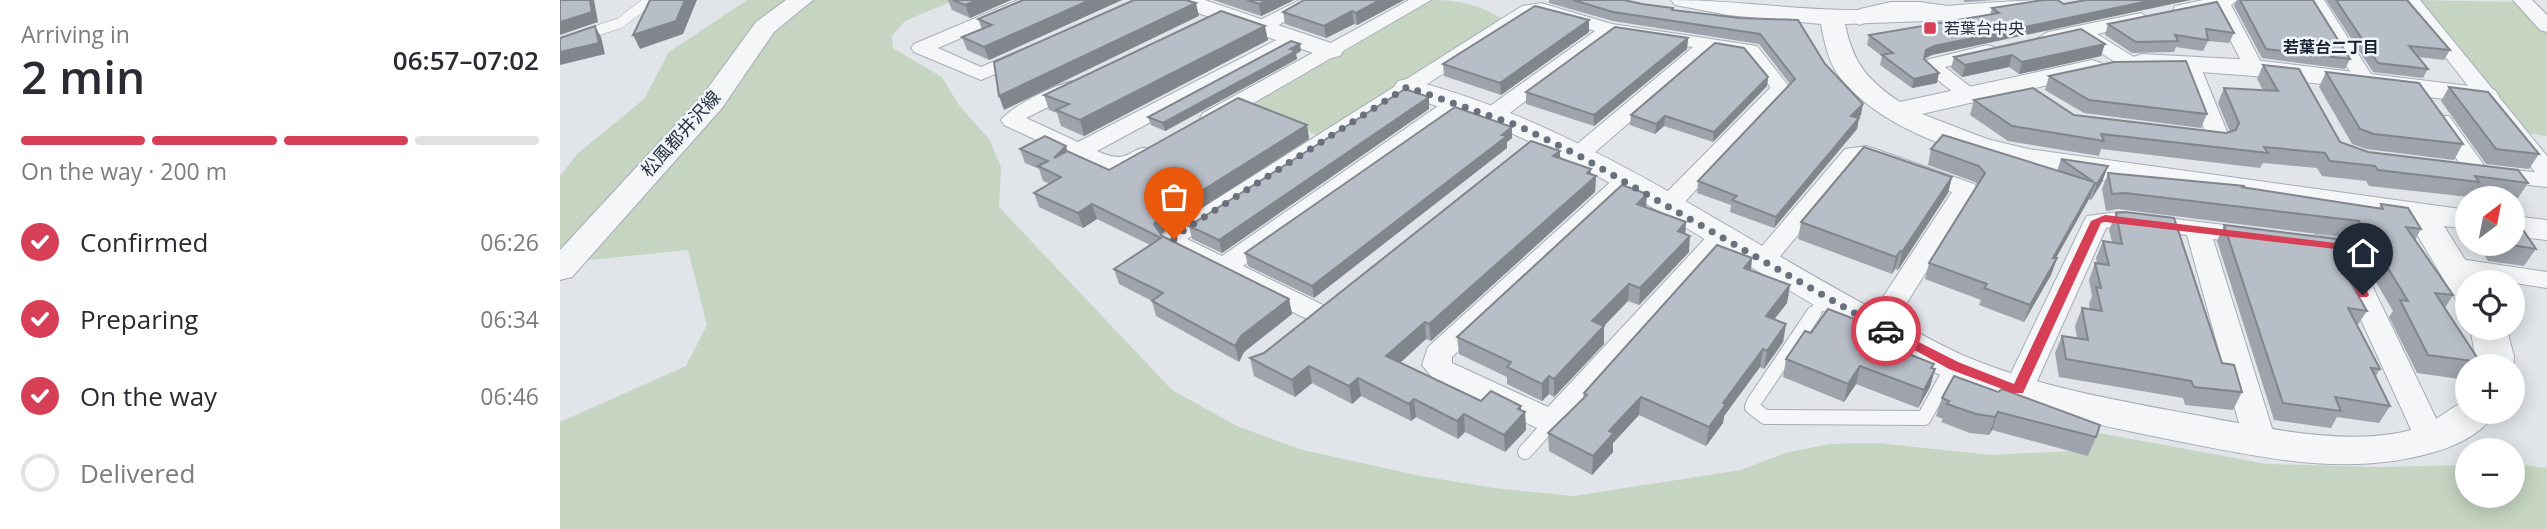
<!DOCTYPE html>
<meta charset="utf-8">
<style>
body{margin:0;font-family:"Open Sans","Noto Sans JP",sans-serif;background:#f7f7f7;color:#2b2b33;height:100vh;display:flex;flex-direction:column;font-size:26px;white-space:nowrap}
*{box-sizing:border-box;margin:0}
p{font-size:23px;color:#7c7c81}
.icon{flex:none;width:38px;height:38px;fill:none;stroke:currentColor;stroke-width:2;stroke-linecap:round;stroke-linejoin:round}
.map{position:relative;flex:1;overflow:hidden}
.panel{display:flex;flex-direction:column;background:#fff;width:560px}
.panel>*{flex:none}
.needle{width:46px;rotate:32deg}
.controls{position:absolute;left:1895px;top:186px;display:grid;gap:14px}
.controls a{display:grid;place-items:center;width:70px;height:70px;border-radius:50%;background:#fff;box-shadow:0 4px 18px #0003;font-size:35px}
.pin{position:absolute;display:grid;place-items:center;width:60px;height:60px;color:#fff;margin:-72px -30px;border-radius:50% 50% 50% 0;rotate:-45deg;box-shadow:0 0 7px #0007}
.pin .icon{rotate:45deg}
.courier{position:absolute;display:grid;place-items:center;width:70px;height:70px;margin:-35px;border:5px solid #d63f55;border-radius:50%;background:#fff;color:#222;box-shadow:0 2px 9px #0007}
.summary em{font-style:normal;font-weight:600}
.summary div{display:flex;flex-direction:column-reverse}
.summary{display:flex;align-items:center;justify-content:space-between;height:119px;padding:0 21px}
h1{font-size:46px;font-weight:600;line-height:52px}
.bar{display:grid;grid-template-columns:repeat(4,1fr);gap:10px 7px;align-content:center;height:84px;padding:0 21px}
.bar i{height:9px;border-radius:5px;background:#e1e1e2}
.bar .active{background:#d63f55}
.bar p{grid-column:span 4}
ol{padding:0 21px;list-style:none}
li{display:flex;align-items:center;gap:21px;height:77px}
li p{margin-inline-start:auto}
li .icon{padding:7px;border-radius:50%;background:#d63f55;color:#fff;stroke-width:4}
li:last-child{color:#7c7c81}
li i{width:38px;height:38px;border:4px solid #e1e1e2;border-radius:50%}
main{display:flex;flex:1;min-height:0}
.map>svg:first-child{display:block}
.green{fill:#c6d5c2}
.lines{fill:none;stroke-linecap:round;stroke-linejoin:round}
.service-far2-casing{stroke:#a6acb5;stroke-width:11}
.service-far1-casing{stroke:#a6acb5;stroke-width:13}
.service-casing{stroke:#a6acb5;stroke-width:16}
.minor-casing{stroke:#a6acb5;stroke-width:2}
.tertiary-casing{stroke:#a6acb5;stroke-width:2}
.service-far2{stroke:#f4f6f8;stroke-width:10}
.service-far1{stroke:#f4f6f8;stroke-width:11}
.service{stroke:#f4f6f8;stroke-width:14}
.minor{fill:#f4f6f8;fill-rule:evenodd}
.tertiary{fill:#f4f6f8;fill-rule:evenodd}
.wall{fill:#9ea3ac}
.shaded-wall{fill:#81858c}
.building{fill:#b8bec8;stroke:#81858c;stroke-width:2}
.route{fill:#d63f55}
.done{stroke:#69717d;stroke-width:7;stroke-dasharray:0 12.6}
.poi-dot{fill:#d63f55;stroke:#f1f4f8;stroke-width:2.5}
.labels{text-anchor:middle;stroke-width:5;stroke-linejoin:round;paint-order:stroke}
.far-poi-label{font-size:16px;fill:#283243;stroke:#f1f4f8;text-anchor:start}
.far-neighbourhood-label{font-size:16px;font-weight:bold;fill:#1a2334;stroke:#f1f4f8}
.street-label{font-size:18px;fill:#283243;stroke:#f1f4f8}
</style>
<main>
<section class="panel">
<div class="summary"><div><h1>2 min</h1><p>Arriving in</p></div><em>06:57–07:02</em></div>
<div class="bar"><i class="active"></i><i class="active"></i><i class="active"></i><i></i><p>On the way · 200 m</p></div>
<ol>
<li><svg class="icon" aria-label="check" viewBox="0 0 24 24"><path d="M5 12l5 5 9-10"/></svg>Confirmed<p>06:26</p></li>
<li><svg class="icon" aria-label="check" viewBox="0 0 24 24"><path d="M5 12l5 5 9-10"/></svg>Preparing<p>06:34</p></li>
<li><svg class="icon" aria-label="check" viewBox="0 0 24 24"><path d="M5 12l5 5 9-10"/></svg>On the way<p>06:46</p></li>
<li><i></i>Delivered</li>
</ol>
</section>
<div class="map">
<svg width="1987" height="529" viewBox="0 0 1987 529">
<rect width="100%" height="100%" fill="#e1e5ea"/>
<g class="green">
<polygon points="187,0 395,0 345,21 332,36 333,48 382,77 398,104 429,139 441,167 439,207 612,390 677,426 739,449 861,476 934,488 1013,496 1181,470 1225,453 1269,444 1317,443 1432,455 1511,451 1539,433 1707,464 1817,467 1907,465 1908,495 1953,495 1953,464 1987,468 1987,529 0,529 0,422 126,366 147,325 128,250 0,263 0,176 17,154 84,99 109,52"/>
<path d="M871,0C898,0 920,5 943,19L759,136L681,106Z"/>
<polygon points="1856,0 1958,2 1987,33 1987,136 1964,133"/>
</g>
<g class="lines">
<g class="service-far2-casing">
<polyline id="service-far2" points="0,43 60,23 90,0"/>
</g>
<g class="service-far1-casing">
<polyline id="service-far1" points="1253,315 1265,298"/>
</g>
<g class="service-casing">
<g id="service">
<polyline points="1254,313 1194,402 1192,407 1205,417 1364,418 1393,366"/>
<polyline points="965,452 992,422"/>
</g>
</g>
<g class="minor-casing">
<g id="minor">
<polygon points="458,0 483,0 480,4 378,48 421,67 468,47 475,49 478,53 475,57 421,80 354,52 351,48 354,44"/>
<polygon points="740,0 763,0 708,31 694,31 692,27 694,23"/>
<polygon points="849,0 871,0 659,123 643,123 640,118 643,113"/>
<polygon points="1643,0 1678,0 1671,5 1704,68 1701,72 1687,72 1654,9 1622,16 1613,10 1615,6"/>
<polygon points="1746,0 1764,0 1816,82 1813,86 1799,86"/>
<polygon points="1841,0 1860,0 1987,156 1987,187 1910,178 1870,121 1873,116 1889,116 1926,168 1975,172"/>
<polygon points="1953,0 1972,0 1987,15 1987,32 1980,30"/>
<polygon points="1331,2 1359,2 1402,8 1404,12 1395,18 1331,13 1299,25 1290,19 1300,9"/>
<polygon points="981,3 1052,24 1197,46 1231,89 1118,209 1109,211 1100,209 1097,204 1100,199 1210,88 1209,85 1184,55 1153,50 1026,160 1010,160 1007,155 1010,150 1133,47 1054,35 939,121 923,121 920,116 923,111 1035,31 980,15 974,15 627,239 662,256 888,99 904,99 907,104 904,109 683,266 765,306 769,312 765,318 755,321 745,318 607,249 601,239 609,229 962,6"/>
<polygon points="1581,13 1590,19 1588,23 1537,34 1577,59 1580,63 1577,67 1563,67 1517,38 1488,44 1478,38 1488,32"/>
<path d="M732,32L742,38L739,42L537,151C574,168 568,142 595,149L598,154C587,170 561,176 543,171L444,125L441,120C451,106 509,76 525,81L528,85L525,89L466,118L518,142Z"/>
<polygon points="1427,45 1434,47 1437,51 1434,55 1385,67 1417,92 1421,96 1417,100 1403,100 1364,69 1366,60"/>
<path d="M1629,57L1636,59L1639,63L1670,139L1667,144C1653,147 1637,144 1623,141L1620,136L1623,131H1645L1619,63L1622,59Z"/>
<polygon points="1307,146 1414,184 1418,189 1328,333 1318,335 1308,333 1304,326 1392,192 1300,160 1212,266 1203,268 1194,266 1190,260 1285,149"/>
<polygon points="1065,174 1073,176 1077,181 1073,186 892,357 892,363 988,407 1152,231 1161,228 1170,231 1174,236 1170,241 1003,430 992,433 981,430 872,377 862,365 868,347 1057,176"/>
<polygon points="1558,212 1697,229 1706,232 1710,237 1706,242 1697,245 1653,239 1716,441 1711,449 1700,453 1689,449 1684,441 1627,235 1558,226 1546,228 1473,390 1469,398 1458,401 1447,398 1443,390 1524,221 1527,216"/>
<polygon points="1756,235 1789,241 1793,246 1886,439 1881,447 1870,451 1859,447 1770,252 1747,248 1743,243 1747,238"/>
<polygon points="1893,258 1987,272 1987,288 1884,272 1880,266 1884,260"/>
</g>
</g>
<g class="tertiary-casing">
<g id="tertiary">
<polygon points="226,0 253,0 214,32 162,108 12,277 0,280 0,250 142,96 196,22"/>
<polygon points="611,0 645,0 780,46 783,51 780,56 771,58 762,56 615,5"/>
<path d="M1111,0C1176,0 1240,11 1305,10C1368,10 1430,0 1494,0L1490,5L1482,7L1392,20L1285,24C1293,63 1307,80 1340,102L1532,60L1541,63L1545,68L1541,73L1362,114L1427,139L1468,149L1908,210V229L1884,226L1919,282H1908V303L1896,300L1849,221C1788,212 1726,202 1665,194C1553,180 1362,172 1284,82C1269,66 1265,45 1261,24L1168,15L1115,5Z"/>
<polygon points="1582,54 1694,60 1926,88 1935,90 1939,96 1935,102 1926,104 1694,76 1573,67 1569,62 1573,57"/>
<path d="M847,79C1023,123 1171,235 1330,318C1356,331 1381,346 1407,357C1479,387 1554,400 1630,414C1696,426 1799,451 1863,426C1879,419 1892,406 1908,400V411H1936C1924,432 1900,444 1878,451C1790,478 1705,458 1617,441C1537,425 1455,409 1380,375C1359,365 1338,352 1317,341C1243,300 1172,255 1100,212C1052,183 1002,156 951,133C915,117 875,106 838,93L834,87L838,81Z"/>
<polygon points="1953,216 1987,220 1987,240 1953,236"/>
<polygon points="1910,327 1946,327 1954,356 1953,369 1953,366 1917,366"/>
</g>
</g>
<use href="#service-far2" class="service-far2"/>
<use href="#service-far1" class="service-far1"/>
<use href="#service" class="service"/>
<use href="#minor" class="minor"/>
<use href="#tertiary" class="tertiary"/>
</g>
<g class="wall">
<polygon points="388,0 451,0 410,18 392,10"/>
<polygon points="463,0 562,0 429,60 407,50 402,37 422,29 418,19"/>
<polygon points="653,0 734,0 701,16"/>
<polygon points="844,0 797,25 794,24 766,38 725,24 723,12"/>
<polygon points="989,0 1064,0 1082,4 1113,8 1113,10 1180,18 1265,64 1301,115 1298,118 1299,118 1297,129 1214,228 1170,212 1171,205 1137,193 1138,181 1230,84 1199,44 1053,21 989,3"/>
<polygon points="1403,0 1437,0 1405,2"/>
<polygon points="1483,0 1364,59 1377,83 1352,88 1320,65 1322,56 1307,45 1309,35 1430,15 1432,8"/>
<polygon points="1677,0 1753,0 1790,59 1785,69 1702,58 1674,6"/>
<polygon points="1766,0 1847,0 1890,50 1884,60 1858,57 1868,69 1863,78 1813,72"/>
<polygon points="1657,2 1674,33 1669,43 1648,41 1643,51 1616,47 1614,52 1572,53 1545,35 1548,24"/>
<polygon points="1521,29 1541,56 1459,74 1449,67 1402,77 1391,68 1394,57"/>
<polygon points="1029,32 941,95 884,76 883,64"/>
<polygon points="1128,38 1127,49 1034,126 966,104 966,92"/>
<polygon points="708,40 524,136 501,126 497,113 489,110 484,95"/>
<polygon points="741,51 736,54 737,59 605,131 591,125 588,117"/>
<polygon points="1703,65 1780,142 1808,152 1968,183 1958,198 1912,193 1909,197 1809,186 1806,181 1762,176 1757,168 1703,163 1700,168 1541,149 1539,156 1448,141 1410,115 1414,100 1514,115 1666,133 1670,132 1658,103 1664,88 1703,90 1697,79"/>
<polygon points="1766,72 1903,144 1894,160 1806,149 1792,144 1759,87"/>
<polygon points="1489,76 1647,114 1641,128 1524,113 1485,90"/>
<polygon points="1208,77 1207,86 1153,142 1104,126 1095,134 1070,125 1071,115"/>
<polygon points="1889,87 1979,154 1969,169 1926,164 1881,101"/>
<polygon points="869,97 869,109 662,253 632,239 629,226"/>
<polygon points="747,125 749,139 604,232 601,235 729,299 732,314 684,352 679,362 596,316 592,301 559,284 554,269 590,245 537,219 523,228 479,207 474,193 490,184 483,181 479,169 465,163 460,149 507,151 549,170"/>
<polygon points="952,127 952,138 947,142 947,148 754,298 688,266 685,253"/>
<polygon points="1371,149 1497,171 1501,159 1548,166 1542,182 1531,200 1529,199 1496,258 1497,258 1491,275 1464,322 1419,305 1421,300 1365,279 1369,263 1418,185 1415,182 1368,165"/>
<polygon points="1000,159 1036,176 1035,192 871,341 866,339 840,363 921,401 961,410 965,412 966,430 945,452 905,432 898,439 856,417 851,421 801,396 792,404 752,383 735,397 694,376 690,358 704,353"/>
<polygon points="1548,173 1684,188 1819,208 1821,204 1861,229 1855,240 1893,295 1885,308 1920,362 1917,366 1908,366 1907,380 1857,373 1829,317 1833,311 1813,277 1809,277 1789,238 1558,209 1546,211 1542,189"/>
<polygon points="1392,177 1388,193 1338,270 1335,269 1332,274 1238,239 1241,222"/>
<polygon points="1087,208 1125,234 1129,252 1079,305 1068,301 1044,326 1044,344 994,397 989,394 982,401 947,384 947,377 899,354 897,337"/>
<polygon points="1556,213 1682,392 1673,410 1625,405 1623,398 1499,377 1495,353 1502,336 1517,338 1515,326 1522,308 1530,310 1529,304 1532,296 1529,280 1535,263 1537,263 1536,258 1543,241 1552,242 1549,230"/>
<polygon points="1664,225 1785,256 1781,264 1807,311 1797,326 1820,369 1816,376 1830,406 1819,423 1777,417 1771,428 1714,420 1657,241"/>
<polygon points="1917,243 1953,243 1976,249 1964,266 1928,261"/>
<polygon points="1192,258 1191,271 1230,285 1227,303 1214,319 1226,324 1223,342 1204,369 1200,367 1164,416 1163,423 1146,446 1079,415 1053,443 1053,452 1032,475 989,451 988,433 1023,398 1024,393"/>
<polygon points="1321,329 1318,342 1374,364 1372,368 1375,369 1370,387 1358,408 1296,384 1284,402 1223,377 1226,359 1251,333"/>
<polygon points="1438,392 1536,437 1528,456 1432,430 1429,435 1410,433 1381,422 1383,419 1376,416 1382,398"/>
</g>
<g class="shaded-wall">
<polygon points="30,0 34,0 38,22 0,35 0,22"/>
<polygon points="125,0 137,0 123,34 80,49 73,35"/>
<polygon points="418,0 451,0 410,18 405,5"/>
<polygon points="530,0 562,0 429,60 424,47"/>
<polygon points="707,0 734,0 701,16 699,4"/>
<polygon points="820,0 844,0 797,25 796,13"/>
<polygon points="1593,0 1631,0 1372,55 1363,59 1366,50 1374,46"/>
<polygon points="636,3 639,16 444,110 439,96"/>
<polygon points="792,11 794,24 766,38 764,26"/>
<polygon points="1029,20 1029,32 941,95 940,83"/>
<polygon points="35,26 41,37 45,54 0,65 0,52"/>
<polygon points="705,26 708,40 524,136 520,120"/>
<polygon points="1128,38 1127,49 1034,126 1034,115"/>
<polygon points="740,44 741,51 736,54 737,59 605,131 603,123"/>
<polygon points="1545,44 1541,56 1459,74 1462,62"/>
<polygon points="1452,55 1449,67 1402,77 1405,65"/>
<polygon points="1379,73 1377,83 1352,88 1354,79"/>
<polygon points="1208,77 1207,86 1153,142 1154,132"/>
<polygon points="869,97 869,109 662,253 659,240"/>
<polygon points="1303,104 1301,115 1289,127 1291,116"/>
<polygon points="1105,116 1104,126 1095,134 1096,124"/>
<polygon points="1299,118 1297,129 1214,228 1216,217"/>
<polygon points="747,125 749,139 604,232 599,237 594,224 600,217"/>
<polygon points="952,127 952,138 947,142 947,148 754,298 752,286"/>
<polygon points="506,146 510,160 494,158"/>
<polygon points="1000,151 1000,167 993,156"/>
<polygon points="1548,166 1542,182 1531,200 1537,184"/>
<polygon points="1031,169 1030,181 1036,176 1035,192 871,341 869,324"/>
<polygon points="1392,177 1388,193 1338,270 1342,252"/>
<polygon points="1535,183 1529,199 1487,274 1493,258"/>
<polygon points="1087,194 1086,210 1077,204"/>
<polygon points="532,204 537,219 523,228 518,213"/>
<polygon points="1126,222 1125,239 1118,231"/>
<polygon points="1130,236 1129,252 1079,305 1080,288"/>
<polygon points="1340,251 1335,269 1332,274 1336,257"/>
<polygon points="1192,258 1190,276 1184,268"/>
<polygon points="1497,258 1491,275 1464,322 1470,305"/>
<polygon points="1069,284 1068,301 1032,338 1032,321"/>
<polygon points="1230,285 1227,303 1203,334 1206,316"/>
<polygon points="729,299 732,314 684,352 679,362 675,346 681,336"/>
<polygon points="865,322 866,339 828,374 826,356"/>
<polygon points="1226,324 1223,342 1204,369 1207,351"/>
<polygon points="1044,326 1044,344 994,397 994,379"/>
<polygon points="1321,329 1316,347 1313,340"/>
<polygon points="1203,349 1200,367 1164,416 1163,423 1146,446 1149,427 1163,403"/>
<polygon points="749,366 752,383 735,397 732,380"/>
<polygon points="1300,366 1296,384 1284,402 1288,384"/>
<polygon points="1375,369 1370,387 1358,408 1364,390"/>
<polygon points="989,376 989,394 982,401 982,384"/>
<polygon points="798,378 801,396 792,404 789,386"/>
<polygon points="1081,397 1079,415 1053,443 1053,452 1032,475 1033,456 1049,431"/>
<polygon points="854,399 856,417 851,421 849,404"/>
<polygon points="961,406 961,417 965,412 966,430 945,452 944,435 958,409"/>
<polygon points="1438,412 1432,430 1429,435 1435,417"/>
<polygon points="904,414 905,432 898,439 897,421"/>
</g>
<g class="building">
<polygon points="0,0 30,0 32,12 0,22"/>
<polygon points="90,0 125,0 116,21 73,35"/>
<polygon points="393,0 418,0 405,5"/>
<polygon points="463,0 530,0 424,47 402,37 432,25 418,19"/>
<polygon points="574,0 626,0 636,3 439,96 434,62"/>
<polygon points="687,0 707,0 699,4"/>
<polygon points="744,0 820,0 796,13 792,11 764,26 723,12"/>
<polygon points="1013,0 1064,0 1082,4 1113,8 1112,10 1180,18 1238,20 1265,64 1303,104 1291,116 1299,118 1216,217 1172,200 1177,196 1138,181 1235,79 1200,34 1053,12"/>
<polygon points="1483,0 1497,0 1504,4 1526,0 1593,0 1374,46 1366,50 1364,59 1379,73 1354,79 1322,55 1333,53 1309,35 1439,13 1432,8"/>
<polygon points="1680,0 1753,0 1790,59 1706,49"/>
<polygon points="1776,0 1847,0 1890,50 1849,46 1868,69 1818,63"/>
<polygon points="1657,2 1674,33 1646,29 1648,40 1615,35 1618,41 1576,42 1548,24"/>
<polygon points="975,6 1029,20 940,83 883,64"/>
<polygon points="661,11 705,26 520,120 496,110 509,104 484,95"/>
<polygon points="35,26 39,43 0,52 0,38"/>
<polygon points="1055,27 1128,38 1034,115 966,92"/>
<polygon points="1521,29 1545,44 1462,62 1452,55 1405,65 1394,57"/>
<polygon points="731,41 740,44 730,49 736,51 603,123 588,117"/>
<polygon points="1155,43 1184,48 1208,77 1154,132 1105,116 1096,124 1071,115"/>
<polygon points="1626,61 1647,114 1529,100 1489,76 1554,62"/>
<polygon points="1703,65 1739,69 1780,142 1808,152 1958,170 1968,183 1915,176 1919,182 1818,170 1815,166 1770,161 1765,153 1704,147 1708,153 1541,134 1544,141 1452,126 1414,100 1473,88 1514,115 1666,133 1676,130 1679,123 1664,88 1718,91"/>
<polygon points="1766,72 1859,83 1903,144 1814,134 1800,129"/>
<polygon points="1889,87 1928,92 1979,154 1936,149"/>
<polygon points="845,89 869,97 659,240 629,226"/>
<polygon points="678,98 747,125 600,217 594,224 602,236 729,299 681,336 675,346 592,301 603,293 554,269 601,238 532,204 518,213 474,193 501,177 478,166 488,161 460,149 485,136 506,146 494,158 507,151 549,170"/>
<polygon points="895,107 952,127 942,135 947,136 752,286 685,253"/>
<polygon points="1383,135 1534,182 1501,159 1548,166 1537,184 1535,183 1493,258 1497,258 1470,305 1424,288 1427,284 1369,263 1425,173 1419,166 1371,149"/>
<polygon points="971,141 1000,151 993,156 1031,169 1027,173 1036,176 869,324 865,322 826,356 921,401 931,391 961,406 958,409 965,412 944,435 904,414 897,421 854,399 849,404 798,378 789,386 749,366 732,380 690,358 704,353"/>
<polygon points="1304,147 1392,177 1342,252 1340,251 1336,257 1241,222"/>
<polygon points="1548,173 1685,186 1681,187 1823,209 1821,204 1848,208 1861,229 1846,227 1893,295 1875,293 1920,362 1868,355 1840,300 1848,301 1823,260 1820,259 1799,221 1565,193 1552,194"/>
<polygon points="1062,185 1087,194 1077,204 1126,222 1118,231 1130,236 1080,288 1069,284 1032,321 1044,326 994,379 989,376 982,384 947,367 951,362 897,337"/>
<polygon points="1565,212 1614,218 1662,363 1674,365 1682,392 1634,387 1631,381 1506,359 1502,336 1528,340 1522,308 1542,311 1536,287 1541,288 1535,263 1549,265 1543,241 1562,244 1556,213"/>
<polygon points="1664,225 1777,239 1785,256 1775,255 1807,311 1788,308 1820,369 1811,368 1830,406 1775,397 1781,411 1723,403"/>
<polygon points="1953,229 1963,230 1976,249 1940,243 1953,243"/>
<polygon points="1157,245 1192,258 1184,268 1230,285 1206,316 1226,324 1207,351 1203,349 1163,403 1166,404 1149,427 1081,397 1049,431 1054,433 1033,456 988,433 1027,395 1024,393"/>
<polygon points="1268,309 1321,329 1313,340 1374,364 1371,368 1375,369 1364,390 1300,366 1288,384 1226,359 1245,331 1251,333"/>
<polygon points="1394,376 1438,392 1442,389 1540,425 1536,437 1438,412 1435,417 1416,414 1387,404 1389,401 1382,398"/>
</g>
<polygon class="route" points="1545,215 1784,244 1809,295 1807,297 1799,297 1776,249 1545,222 1541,223 1463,393 1453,393 1389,369 1320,331 1322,328 1331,328 1398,362 1454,384 1531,221"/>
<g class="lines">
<polyline class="done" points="614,239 618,234 847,87 959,126 1018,155 1326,331"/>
</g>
<rect class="poi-dot" x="1363" y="21" width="14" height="14" rx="3.5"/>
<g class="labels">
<g class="far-poi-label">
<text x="1384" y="34">若葉台中央</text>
</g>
<g class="far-neighbourhood-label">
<text x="1771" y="53">若葉台二丁目</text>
</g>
<g class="street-label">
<text transform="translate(121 134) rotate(-48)" y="6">松風都井沢線</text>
</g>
</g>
</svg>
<div class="controls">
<a><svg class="needle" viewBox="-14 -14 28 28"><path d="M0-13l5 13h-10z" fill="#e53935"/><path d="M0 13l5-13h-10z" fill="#7c7c81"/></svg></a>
<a><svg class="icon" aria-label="locate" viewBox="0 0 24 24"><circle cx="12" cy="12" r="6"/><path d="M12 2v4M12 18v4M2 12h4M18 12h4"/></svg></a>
<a>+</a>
<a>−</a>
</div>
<div class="pin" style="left:614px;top:239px;background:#ea580c"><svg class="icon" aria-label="bag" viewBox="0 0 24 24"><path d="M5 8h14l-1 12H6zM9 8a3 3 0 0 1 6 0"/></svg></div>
<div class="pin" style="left:1803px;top:295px;background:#1f2937"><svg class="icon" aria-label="home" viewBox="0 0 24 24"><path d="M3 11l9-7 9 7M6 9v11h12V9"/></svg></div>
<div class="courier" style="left:1326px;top:331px"><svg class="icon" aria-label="car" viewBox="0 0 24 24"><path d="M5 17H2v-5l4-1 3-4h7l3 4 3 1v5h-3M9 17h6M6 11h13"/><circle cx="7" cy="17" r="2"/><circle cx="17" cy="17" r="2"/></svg></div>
</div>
</main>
